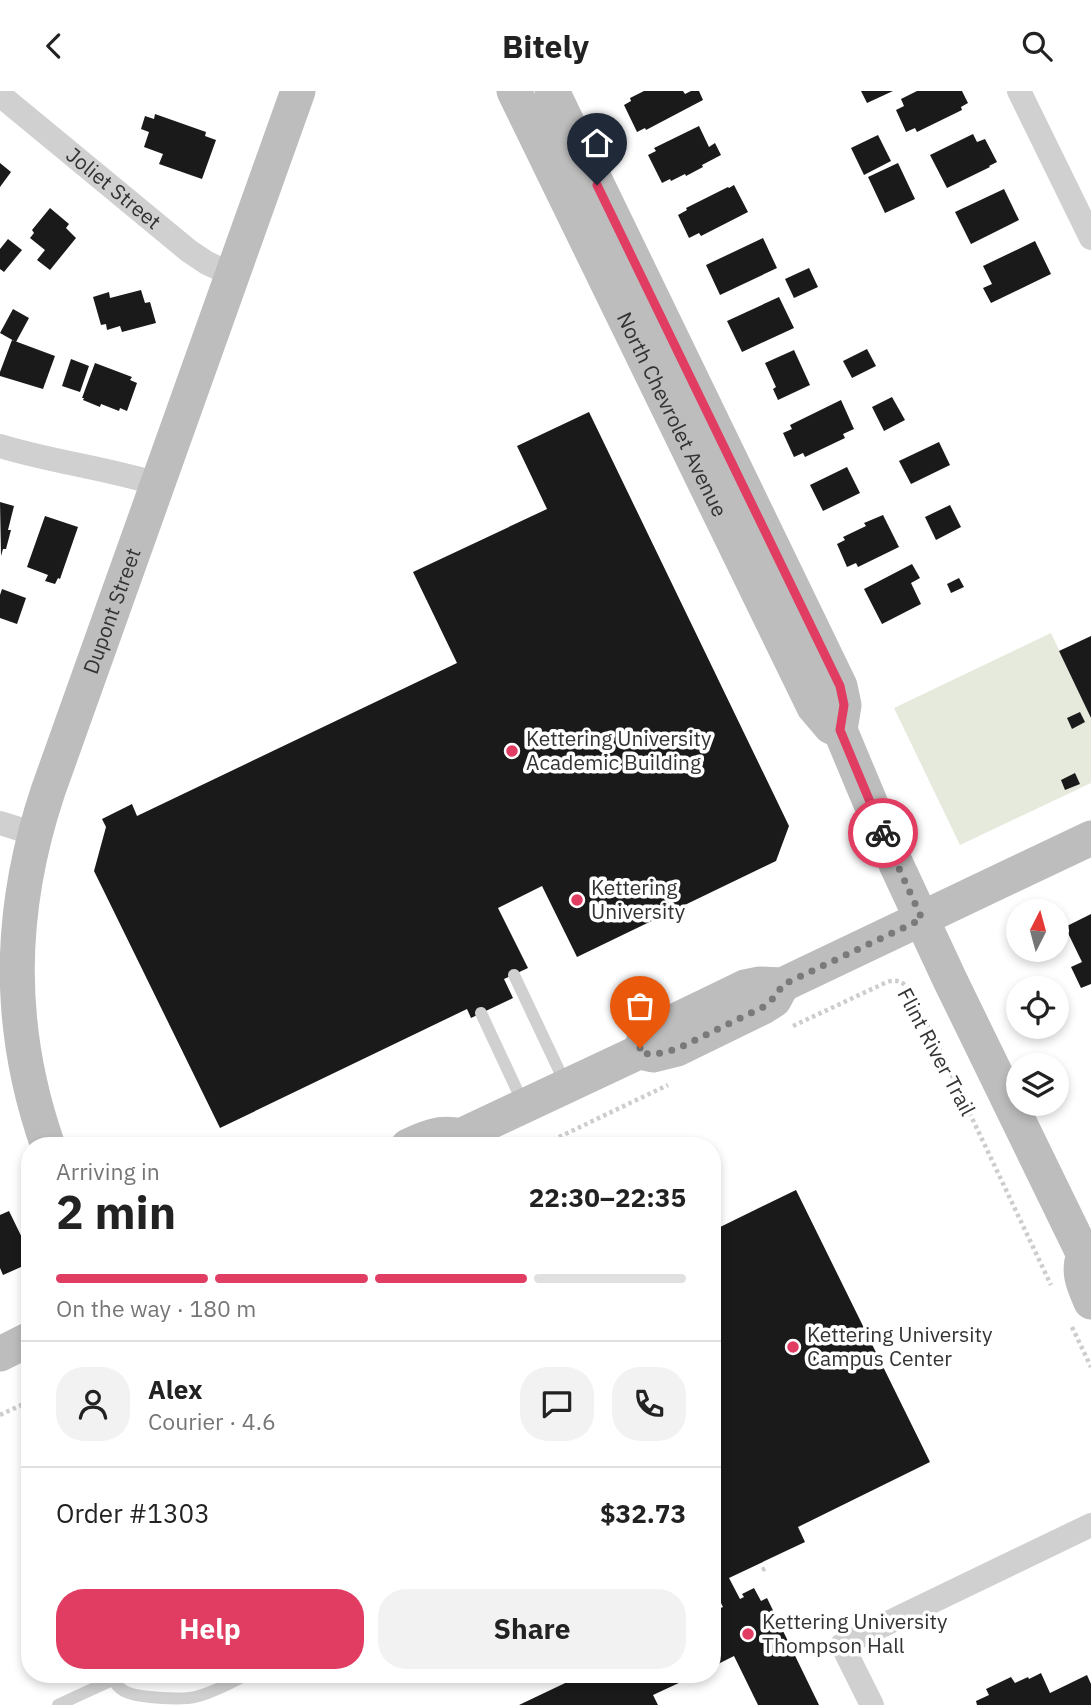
<!DOCTYPE html>
<meta charset="utf-8">
<style>
body{margin:0;font-family:"IBM Plex Sans",sans-serif;background:#f2f2f2;color:#222;height:100vh;display:flex;flex-direction:column;font-size:26px;white-space:nowrap}
*{box-sizing:border-box;margin:0}
p{font-size:23px;color:#767676}
.icon{flex:none;width:38px;height:38px;fill:none;stroke:currentColor;stroke-width:2;stroke-linecap:round;stroke-linejoin:round}
.map{position:relative;flex:1;overflow:hidden}
.side{position:absolute;left:21px;top:1046px;width:700px;height:546px;display:flex;flex-direction:column;background:#fff;border-radius:28px;box-shadow:0 4px 10px #0003}
.side>*{flex:none}
.needle{width:46px;rotate:6deg}
.controls{position:absolute;left:1006px;top:808px;display:grid;gap:14px}
.controls a{display:grid;place-items:center;width:63px;height:63px;border-radius:50%;background:#fff;box-shadow:0 4px 10px #0003;font-size:35px}
.pin{position:absolute;display:grid;place-items:center;width:60px;height:60px;color:#fff;margin:-72px -30px;border-radius:50% 50% 50% 0;rotate:-45deg;box-shadow:0 0 7px #0007}
.pin .icon{rotate:45deg}
.courier{position:absolute;display:grid;place-items:center;width:70px;height:70px;margin:-35px;border:5px solid #e13d63;border-radius:50%;background:#fff;color:#222;box-shadow:0 2px 9px #0007}
.summary em{font-style:normal;font-weight:700}
.summary div{display:flex;flex-direction:column-reverse}
.summary{display:flex;align-items:center;justify-content:space-between;height:119px;padding:0 35px}
h1{font-size:46px;font-weight:700;line-height:52px}
.bar{display:grid;grid-template-columns:repeat(4,1fr);gap:10px 7px;align-content:center;height:84px;padding:0 35px}
.bar i{height:9px;border-radius:5px;background:#e0e0e0}
.bar .current{background:#e13d63}
.bar p{grid-column:span 4}
.line{display:flex;align-items:center;gap:18px;padding:0 35px;border-top:2px solid #e0e0e0}
.line div{flex:1}
.round{display:grid;place-items:center;flex:none;width:74px;height:74px;border-radius:28px;background:#f2f2f2}
.action{display:flex;gap:14px;margin-top:auto;padding:14px 35px}
.action a{flex:1;height:80px;border-radius:28px;background:#e13d63;color:#fff;font-size:28px;font-weight:700;line-height:80px;text-align:center}
.action a+a{background:#f2f2f2;color:#222}
header{display:flex;justify-content:space-between;align-items:center;height:91px;padding:0 35px;background:#fff;font-size:32px;font-weight:700}
.map>svg:first-child{display:block}
.green{fill:#e5eadc}
.building{fill:#1a1a1a}
.lines{fill:none;stroke-linecap:round;stroke-linejoin:round}
.path{stroke:#cdcdcd;stroke-width:4.5;stroke-dasharray:3.5 3.5;stroke-linecap:butt}
.lane{stroke:#d0d0d0;stroke-width:12}
.street{stroke:#d0d0d0;stroke-width:24}
.secondary{stroke:#bdbdbd;stroke-width:35}
.done{stroke:#7a7a7a;stroke-width:7;stroke-dasharray:0 12.6}
.route{stroke:#e13d63;stroke-width:9}
.poi-dot{fill:#e13d63;stroke:#fff;stroke-width:2.5}
.labels{text-anchor:middle;stroke-width:7;stroke-linejoin:round;paint-order:stroke}
.street-label{font-size:21px;fill:#333;stroke:#fff}
.poi-label{font-size:21px;fill:#333;stroke:#fff;text-anchor:start}
</style>
<header><svg class="icon" aria-label="back" viewBox="0 0 24 24"><path d="M15 5l-7 7 7 7"/></svg>Bitely<svg class="icon" aria-label="search" viewBox="0 0 24 24"><circle cx="10" cy="10" r="6"/><path d="M15 15l6 6"/></svg></header>
<div class="map">
<svg width="1091" height="1614" viewBox="0 0 1091 1614">
<rect width="100%" height="100%" fill="#fff"/>
<polygon class="green" points="1051,542 1091,627 1091,692 960,754 894,617"/>
<g class="building">
<polygon points="644,0 683,0 685,3 691,0 699,0 703,9 646,39 645,37 637,41 624,14 631,10 630,7"/>
<polygon points="861,0 893,0 867,12"/>
<polygon points="917,0 962,0 968,12 961,16 962,19 917,41 915,37 906,41 896,19 904,15 901,8"/>
<polygon points="155,23 206,41 205,45 216,49 202,88 159,73 163,63 144,56 149,41 141,38 145,25 154,28"/>
<polygon points="699,35 709,56 715,52 721,64 702,74 703,76 686,85 685,83 671,90 670,88 662,92 648,64 656,60 654,57"/>
<polygon points="973,43 977,51 985,48 997,71 989,75 990,76 947,97 930,64"/>
<polygon points="878,44 891,70 864,84 851,57"/>
<polygon points="0,72 11,81 0,96"/>
<polygon points="898,72 915,108 885,122 868,86"/>
<polygon points="734,94 748,121 701,145 699,142 689,147 678,124 687,119 686,117 728,96 729,97"/>
<polygon points="1004,98 1019,129 971,153 955,121"/>
<polygon points="50,117 69,133 66,137 76,147 50,179 37,169 45,159 30,147 34,142 32,139"/>
<polygon points="763,147 777,177 720,204 706,174"/>
<polygon points="8,148 22,159 4,181 0,178 0,158"/>
<polygon points="1035,150 1051,183 991,212 983,197 992,193 983,175"/>
<polygon points="809,177 818,196 794,207 785,188"/>
<polygon points="141,199 145,212 150,211 156,232 122,241 120,235 107,239 106,233 101,234 93,206 109,201 110,207"/>
<polygon points="779,206 794,237 742,261 727,230"/>
<polygon points="13,218 29,227 16,251 0,242"/>
<polygon points="12,249 55,265 43,298 0,285 0,281"/>
<polygon points="867,258 876,275 852,287 843,270"/>
<polygon points="794,259 810,294 778,309 773,298 776,296 765,272"/>
<polygon points="71,268 89,275 80,301 62,295"/>
<polygon points="95,272 132,286 130,289 137,292 127,320 120,317 119,320 101,313 100,316 83,309 84,307 82,307"/>
<polygon points="892,306 905,329 884,340 872,316"/>
<polygon points="841,309 854,338 843,343 845,347 805,366 803,362 794,366 783,342 792,338 790,334"/>
<polygon points="589,321 789,735 776,770 577,866 542,795 498,817 528,877 504,888 513,907 471,927 467,918 220,1037 94,780 106,736 102,728 132,713 137,725 457,572 413,481 547,418 517,355"/>
<polygon points="939,351 950,374 911,393 899,370"/>
<polygon points="847,376 860,402 823,420 810,394"/>
<polygon points="0,411 14,415 8,439 11,439 6,458 3,458 1,465"/>
<polygon points="950,414 961,436 936,449 925,426"/>
<polygon points="883,424 899,456 858,476 856,472 847,476 837,453 845,449 843,446 866,435 864,432"/>
<polygon points="45,425 78,436 60,488 58,487 55,493 45,490 48,484 27,476"/>
<polygon points="912,473 920,487 911,492 921,513 882,533 864,498"/>
<polygon points="959,487 964,496 951,502 947,493"/>
<polygon points="2,498 26,507 17,533 0,527 0,504"/>
<polygon points="1091,545 1091,627 1059,560"/>
<polygon points="1080,621 1085,631 1072,638 1067,627"/>
<polygon points="1075,682 1080,693 1065,699 1061,689"/>
<polygon points="1091,823 1091,893 1081,897 1071,876 1082,871 1065,836"/>
<polygon points="796,1099 930,1371 798,1436 805,1451 729,1487 740,1508 744,1506 742,1503 754,1497 761,1510 767,1507 819,1614 758,1614 734,1565 712,1576 712,1521 723,1516 712,1494 712,1140"/>
<polygon points="9,1120 30,1163 27,1165 30,1172 3,1184 0,1177 0,1124"/>
<polygon points="1041,1582 1050,1602 1087,1584 1091,1593 1091,1614 977,1614 976,1610 989,1604 986,1598 1011,1586 1015,1592 1028,1586 1029,1588"/>
<polygon points="582,1584 696,1584 653,1604 658,1614 519,1614"/>
</g>
<g class="lines">
<g class="path">
<path d="M793,935L887,891C896,888 903,890 908,898L936,951L1051,1194"/>
<polyline points="540,1055 668,994"/>
<polyline points="1072,1236 1091,1276"/>
<polyline points="0,1324 30,1310"/>
<polyline points="762,1479 768,1476"/>
</g>
<g class="lane">
<polyline points="514,884 566,994"/>
<polyline points="481,922 524,1014"/>
<path d="M113,1588C116,1594 119,1597 124,1600C137,1607 181,1609 195,1606C212,1602 231,1592 246,1584"/>
<polyline points="58,1614 123,1584"/>
</g>
<g class="street">
<polyline points="1019,0 1091,147"/>
<path id="s1" d="M0,4L189,160L207,172L233,184"/>
<path d="M0,355C52,371 106,377 157,393"/>
<polyline points="0,732 35,743"/>
<polyline points="872,1614 842,1554 1091,1434"/>
</g>
<g class="secondary">
<path id="s2" d="M514,0L814,616L831,636L840,639"/>
<path d="M552,0L840,595L844,614L840,639L896,773L950,889L1084,1164C1077,1181 1084,1195 1091,1211"/>
<polyline points="639,961 645,948 658,938 745,896 760,893 782,894 1091,747"/>
<polyline points="460,1045 639,961 653,964 677,958 763,916 774,909 782,894"/>
<path id="s3" d="M48,1055C6,935 8,820 48,700L298,0"/>
<path d="M408,1055C425,1047 440,1040 460,1045L457,1055"/>
<polyline points="0,1263 30,1248"/>
</g>
</g>
<g class="lines">
<polyline class="done" points="640,957 639,961 653,964 677,958 763,916 777,904 782,894 922,828 883,742"/>
<polyline class="route" points="597,94 840,595 844,614 840,639 883,742"/>
</g>
<g class="poi-dot">
<circle cx="512" cy="660" r="7"/>
<circle cx="577" cy="809" r="7"/>
<circle cx="793" cy="1256" r="7"/>
<circle cx="748" cy="1543" r="7"/>
</g>
<g class="labels">
<g class="street-label">
<text dy="7" stroke="none"><textPath href="#s1" startOffset="147">Joliet Street</textPath></text>
<text dy="7" stroke="none"><textPath href="#s2" startOffset="360">North Chevrolet Avenue</textPath></text>
<text dy="7" stroke="none"><textPath href="#s3" startOffset="553">Dupont Street</textPath></text>
<text transform="translate(936 961) rotate(62)" y="7">Flint River Trail</text>
</g>
<g class="poi-label">
<text x="526" y="655">Kettering University<tspan x="526" dy="24">Academic Building</tspan></text>
<text x="591" y="804">Kettering<tspan x="591" dy="24">University</tspan></text>
<text x="807" y="1251">Kettering University<tspan x="807" dy="24">Campus Center</tspan></text>
<text x="762" y="1538">Kettering University<tspan x="762" dy="24">Thompson Hall</tspan></text>
</g>
</g>
</svg>
<div class="controls">
<a><svg class="needle" viewBox="-14 -14 28 28"><path d="M0-13l5 13h-10z" fill="#e53935"/><path d="M0 13l5-13h-10z" fill="#767676"/></svg></a>
<a><svg class="icon" aria-label="locate" viewBox="0 0 24 24"><circle cx="12" cy="12" r="6"/><path d="M12 2v4M12 18v4M2 12h4M18 12h4"/></svg></a>
<a><svg class="icon" aria-label="layers" viewBox="0 0 24 24"><path d="M12 4l9 5-9 5-9-5zM3 14l9 5 9-5"/></svg></a>
</div>
<div class="pin" style="left:640px;top:957px;background:#ea580c"><svg class="icon" aria-label="bag" viewBox="0 0 24 24"><path d="M5 8h14l-1 12H6zM9 8a3 3 0 0 1 6 0"/></svg></div>
<div class="pin" style="left:597px;top:94px;background:#1f2937"><svg class="icon" aria-label="home" viewBox="0 0 24 24"><path d="M3 11l9-7 9 7M6 9v11h12V9"/></svg></div>
<div class="courier" style="left:883px;top:742px"><svg class="icon" aria-label="bike" viewBox="0 0 24 24"><circle cx="6" cy="16" r="4"/><circle cx="18" cy="16" r="4"/><path d="M6 16l4-8h5l3 8M10 8l3 8H6M13 5h3"/></svg></div>
<section class="side">
<div class="summary"><div><h1>2 min</h1><p>Arriving in</p></div><em>22:30–22:35</em></div>
<div class="bar"><i class="current"></i><i class="current"></i><i class="current"></i><i></i><p>On the way · 180 m</p></div>
<div class="line" style="height:126px"><a class="round"><svg class="icon" aria-label="person" viewBox="0 0 24 24"><circle cx="12" cy="8" r="4"/><path d="M4 21q1-7 8-7t8 7"/></svg></a><div><b>Alex</b><p>Courier · 4.6</p></div><a class="round"><svg class="icon" aria-label="chat" viewBox="0 0 24 24"><path d="M4 5h16v11H9l-5 4z"/></svg></a><a class="round"><svg class="icon" aria-label="phone" viewBox="0 0 24 24"><path d="M5 4h4l2 5-3 2q2 4 5 5l2-3 5 2v4C11 20 4 13 5 4z"/></svg></a></div>
<div class="line" style="height:91px"><div>Order #1303</div><b>$32.73</b></div>
<div class="action"><a>Help</a><a>Share</a></div>
</section>
</div>
